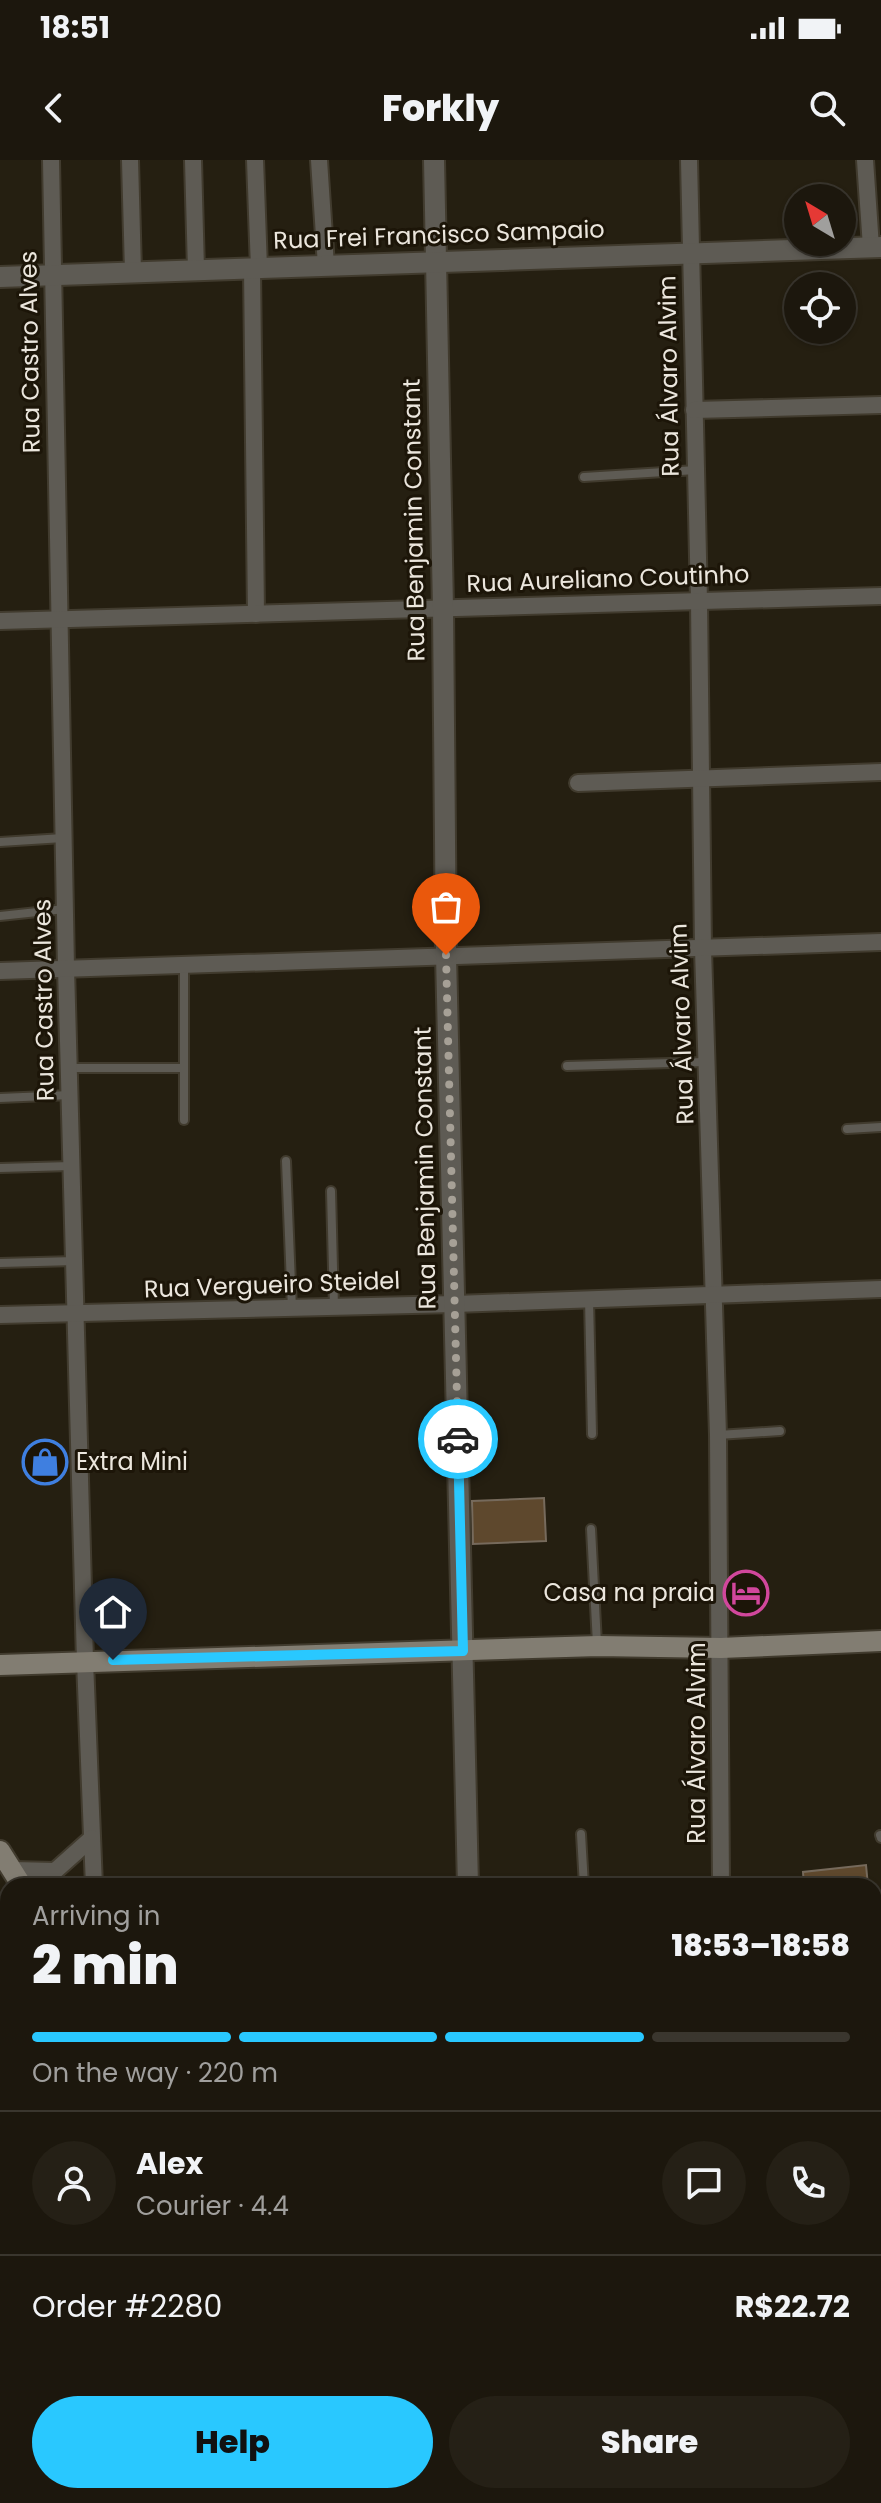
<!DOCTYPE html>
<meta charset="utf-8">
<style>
body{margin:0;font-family:Poppins,sans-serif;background:#252016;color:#f1f3f6;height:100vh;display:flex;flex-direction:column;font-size:30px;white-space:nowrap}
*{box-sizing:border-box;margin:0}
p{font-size:26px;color:#a09f9d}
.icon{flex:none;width:44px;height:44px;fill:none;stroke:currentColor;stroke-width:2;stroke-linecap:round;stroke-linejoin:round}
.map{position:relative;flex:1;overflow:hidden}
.sheet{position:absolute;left:0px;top:1718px;width:882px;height:626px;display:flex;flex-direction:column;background:#1c170d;border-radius:24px 24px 0 0;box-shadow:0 2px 6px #0004,0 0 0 2px #3a362e}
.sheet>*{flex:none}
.needle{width:52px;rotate:322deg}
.tools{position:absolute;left:784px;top:24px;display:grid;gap:16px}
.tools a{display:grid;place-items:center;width:72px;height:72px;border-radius:50%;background:#1c170d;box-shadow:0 2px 6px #0004,0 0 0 2px #3a362e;font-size:40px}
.pin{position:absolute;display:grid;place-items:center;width:68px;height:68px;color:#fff;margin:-82px -34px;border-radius:50% 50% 50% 0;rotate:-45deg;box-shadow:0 0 8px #0007}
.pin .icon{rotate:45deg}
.courier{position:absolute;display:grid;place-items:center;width:80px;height:80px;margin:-40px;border:6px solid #29c8ff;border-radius:50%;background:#fff;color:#222;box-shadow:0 2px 10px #0007}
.headline em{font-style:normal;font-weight:800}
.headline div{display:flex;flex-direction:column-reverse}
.headline{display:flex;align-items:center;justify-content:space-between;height:136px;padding:0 32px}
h1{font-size:52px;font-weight:800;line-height:60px}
.bar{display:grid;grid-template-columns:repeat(4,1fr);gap:12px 8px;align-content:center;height:96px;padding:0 32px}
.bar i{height:10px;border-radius:6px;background:#3a362e}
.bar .on{background:#29c8ff}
.bar p{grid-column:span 4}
.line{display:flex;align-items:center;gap:20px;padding:0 32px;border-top:2px solid #3a362e}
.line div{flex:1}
.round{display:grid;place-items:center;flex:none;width:84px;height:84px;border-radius:42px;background:#252016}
.action{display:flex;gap:16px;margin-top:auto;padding:16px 32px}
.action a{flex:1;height:92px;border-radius:48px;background:#29c8ff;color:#111;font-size:32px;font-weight:800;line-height:92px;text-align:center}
.action a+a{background:#252016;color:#f1f3f6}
.status{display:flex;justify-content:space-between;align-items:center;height:56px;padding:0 40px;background:#1c170d;direction:ltr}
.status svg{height:22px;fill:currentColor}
header{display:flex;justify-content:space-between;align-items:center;height:104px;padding:0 32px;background:#1c170d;font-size:36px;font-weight:800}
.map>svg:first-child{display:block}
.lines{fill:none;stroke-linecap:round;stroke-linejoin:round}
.canal{stroke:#073842;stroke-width:18}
.building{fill:#5e482d;stroke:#766a5c;stroke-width:2}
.service-casing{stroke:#413b2e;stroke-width:12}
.minor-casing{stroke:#413b2e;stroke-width:20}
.tertiary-casing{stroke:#413b2e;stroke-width:24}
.secondary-casing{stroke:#413b2e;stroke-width:24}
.primary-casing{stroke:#413b2e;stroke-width:24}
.path{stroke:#696357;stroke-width:3;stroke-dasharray:4 4;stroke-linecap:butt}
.service{stroke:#5e5b54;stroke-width:8}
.minor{stroke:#5e5b54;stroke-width:16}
.tertiary{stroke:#5e5b54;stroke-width:20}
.secondary{stroke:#827d72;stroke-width:20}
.primary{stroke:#9e9789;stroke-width:20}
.done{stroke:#a6a096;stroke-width:8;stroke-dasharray:0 14.4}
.route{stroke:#29c8ff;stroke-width:10}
.labels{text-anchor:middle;stroke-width:6;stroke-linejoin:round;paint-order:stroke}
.street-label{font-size:24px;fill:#ebe6dd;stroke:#1c1508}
.poi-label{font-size:24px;fill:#ebe6dd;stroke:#1c1508;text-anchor:start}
</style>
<div class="status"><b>18:51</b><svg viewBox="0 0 49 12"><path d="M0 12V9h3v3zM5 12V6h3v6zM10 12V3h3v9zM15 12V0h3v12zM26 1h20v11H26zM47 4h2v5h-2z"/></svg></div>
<header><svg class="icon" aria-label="back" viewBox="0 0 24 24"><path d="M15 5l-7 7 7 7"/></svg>Forkly<svg class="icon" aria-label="search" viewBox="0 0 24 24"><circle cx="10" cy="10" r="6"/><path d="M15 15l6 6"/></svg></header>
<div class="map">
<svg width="881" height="2343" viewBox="0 0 881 2343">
<rect width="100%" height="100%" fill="#251f11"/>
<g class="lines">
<g class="canal">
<polyline points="0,1764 8,1777"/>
<polyline points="104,2336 105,2342"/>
</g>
</g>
<g class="building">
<polygon points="544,1338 546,1381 473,1384 472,1341"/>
<polygon points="866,1705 868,1726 804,1726 803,1712"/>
</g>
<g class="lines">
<g class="service-casing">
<g id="service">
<polyline points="584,317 696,310"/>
<polyline points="0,682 63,678"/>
<polyline points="0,756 65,749"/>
<polyline points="567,906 706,902"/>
<polyline points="69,908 184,908"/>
<polyline points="0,938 70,935"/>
<polyline points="184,960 184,805"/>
<polyline points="847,969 881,967"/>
<polyline points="286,1001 292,1149"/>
<polyline points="0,1008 71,1006"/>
<polyline points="331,1031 334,1147"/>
<polyline points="0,1103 75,1101"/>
<polyline points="589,1139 592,1274"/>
<polyline points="718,1275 780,1271"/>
<polyline points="591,1369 597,1484"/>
<polyline points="581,1674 584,1726"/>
<polyline points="880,1675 881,1678"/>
<polyline points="874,1957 874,1960"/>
</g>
</g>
<g class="minor-casing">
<g id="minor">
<polyline points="51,0 66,808 85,1501 94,1726"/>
<polyline points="130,0 133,112"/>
<polyline points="193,0 196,110"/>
<polyline points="255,0 259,108"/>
<polyline points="319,0 326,106"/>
<polyline points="689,0 699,441 703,789 718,1275 721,1726"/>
<polyline points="865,0 871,87"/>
<polyline points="252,109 256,454"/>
<polyline points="694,250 881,245"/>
<polyline points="0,461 881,436"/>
<polyline points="578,623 881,612"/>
<polyline points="0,811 881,782"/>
<polyline points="0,1155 455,1144 881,1129"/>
<polyline points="13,1710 55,1711 92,1678"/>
<polyline points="355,2336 355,2343"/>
</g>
</g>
<g class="tertiary-casing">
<g id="tertiary">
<polyline points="434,0 443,448 446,795 468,1726"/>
<polyline points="0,117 881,87"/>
</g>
</g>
<g class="secondary-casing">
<g id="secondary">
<polyline points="0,1505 598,1486 721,1488 881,1481"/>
<polyline points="0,1691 22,1726"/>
<polyline points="874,1782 881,1781"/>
<polyline points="0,1807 8,1819"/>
<polyline points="0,1892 8,1891"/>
<polyline points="83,2336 83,2343"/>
<polyline points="117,2336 118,2343"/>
</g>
</g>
<g class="primary-casing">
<g id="primary">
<polyline points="874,2303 881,2303"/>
<polyline points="874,2330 881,2329"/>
<polyline points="530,2336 536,2343"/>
<polyline points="387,2343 458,2336"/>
<polyline points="805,2343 834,2336"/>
</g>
</g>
<polyline class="path" points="0,1737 8,1750"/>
<use href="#service" class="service"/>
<use href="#minor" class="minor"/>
<use href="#tertiary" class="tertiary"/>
<use href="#secondary" class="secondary"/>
<use href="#primary" class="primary"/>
</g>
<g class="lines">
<polyline class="done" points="446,795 458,1279"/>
<polyline class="route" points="113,1500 463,1491 458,1279"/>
</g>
<defs>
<g id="shop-ring" transform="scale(2.3)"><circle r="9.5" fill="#1c1508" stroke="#3f7fe0" stroke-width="1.5"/><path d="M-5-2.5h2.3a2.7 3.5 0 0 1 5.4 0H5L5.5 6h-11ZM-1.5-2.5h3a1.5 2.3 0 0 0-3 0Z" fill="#3f7fe0"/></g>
<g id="hotel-ring" transform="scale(2.3)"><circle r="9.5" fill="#1c1508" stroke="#d1479c" stroke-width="1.5"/><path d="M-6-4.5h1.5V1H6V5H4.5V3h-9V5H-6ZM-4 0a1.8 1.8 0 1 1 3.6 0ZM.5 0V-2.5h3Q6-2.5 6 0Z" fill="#d1479c"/></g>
</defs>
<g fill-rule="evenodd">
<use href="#shop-ring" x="45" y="1302"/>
<use href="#hotel-ring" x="746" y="1433"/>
</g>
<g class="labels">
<g class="street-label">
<text transform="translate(439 75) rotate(-2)" y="8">Rua Frei Francisco Sampaio</text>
<text transform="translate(30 192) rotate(-91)" y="8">Rua Castro Alves</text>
<text transform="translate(669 216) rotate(-91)" y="8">Rua Álvaro Alvim</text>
<text transform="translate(414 360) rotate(-91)" y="8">Rua Benjamin Constant</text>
<text transform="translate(608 419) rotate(-2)" y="8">Rua Aureliano Coutinho</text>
<text transform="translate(44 840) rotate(-91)" y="8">Rua Castro Alves</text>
<text transform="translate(682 864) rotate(-92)" y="8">Rua Álvaro Alvim</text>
<text transform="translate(425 1008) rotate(-91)" y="8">Rua Benjamin Constant</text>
<text transform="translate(272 1125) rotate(-2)" y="8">Rua Vergueiro Steidel</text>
<text transform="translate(697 1583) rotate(-90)" y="8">Rua Álvaro Alvim</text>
</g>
<g class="poi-label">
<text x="76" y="1310">Extra Mini</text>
<text x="715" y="1441" text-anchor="end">Casa na praia</text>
</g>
</g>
</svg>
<div class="tools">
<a><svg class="needle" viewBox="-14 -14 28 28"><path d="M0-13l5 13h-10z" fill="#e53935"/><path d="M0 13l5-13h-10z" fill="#a09f9d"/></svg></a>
<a><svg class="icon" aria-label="locate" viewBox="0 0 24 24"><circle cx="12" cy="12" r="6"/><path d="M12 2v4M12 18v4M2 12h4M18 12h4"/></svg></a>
</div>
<div class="pin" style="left:446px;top:795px;background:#ea580c"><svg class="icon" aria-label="bag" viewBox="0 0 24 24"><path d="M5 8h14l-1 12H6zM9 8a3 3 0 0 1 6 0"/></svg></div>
<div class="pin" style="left:113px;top:1500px;background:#1f2937"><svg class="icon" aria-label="home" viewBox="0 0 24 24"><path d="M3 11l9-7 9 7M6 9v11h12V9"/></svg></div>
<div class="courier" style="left:458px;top:1279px"><svg class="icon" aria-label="car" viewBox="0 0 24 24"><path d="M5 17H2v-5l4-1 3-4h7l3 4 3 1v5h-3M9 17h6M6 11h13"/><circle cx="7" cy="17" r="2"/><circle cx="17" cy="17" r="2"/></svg></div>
<section class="sheet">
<div class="headline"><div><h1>2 min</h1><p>Arriving in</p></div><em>18:53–18:58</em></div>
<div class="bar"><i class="on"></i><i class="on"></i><i class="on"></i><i></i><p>On the way · 220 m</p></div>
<div class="line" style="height:144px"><a class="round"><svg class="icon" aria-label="person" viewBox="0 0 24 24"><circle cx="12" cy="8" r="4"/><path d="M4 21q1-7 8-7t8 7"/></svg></a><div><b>Alex</b><p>Courier · 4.4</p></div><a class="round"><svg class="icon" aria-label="chat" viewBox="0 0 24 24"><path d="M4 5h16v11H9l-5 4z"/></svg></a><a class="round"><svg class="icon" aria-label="phone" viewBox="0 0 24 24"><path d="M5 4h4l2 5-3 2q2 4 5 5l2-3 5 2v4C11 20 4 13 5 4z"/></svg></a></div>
<div class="line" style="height:104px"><div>Order #2280</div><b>R$22.72</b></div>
<div class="action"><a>Help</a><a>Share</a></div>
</section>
</div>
